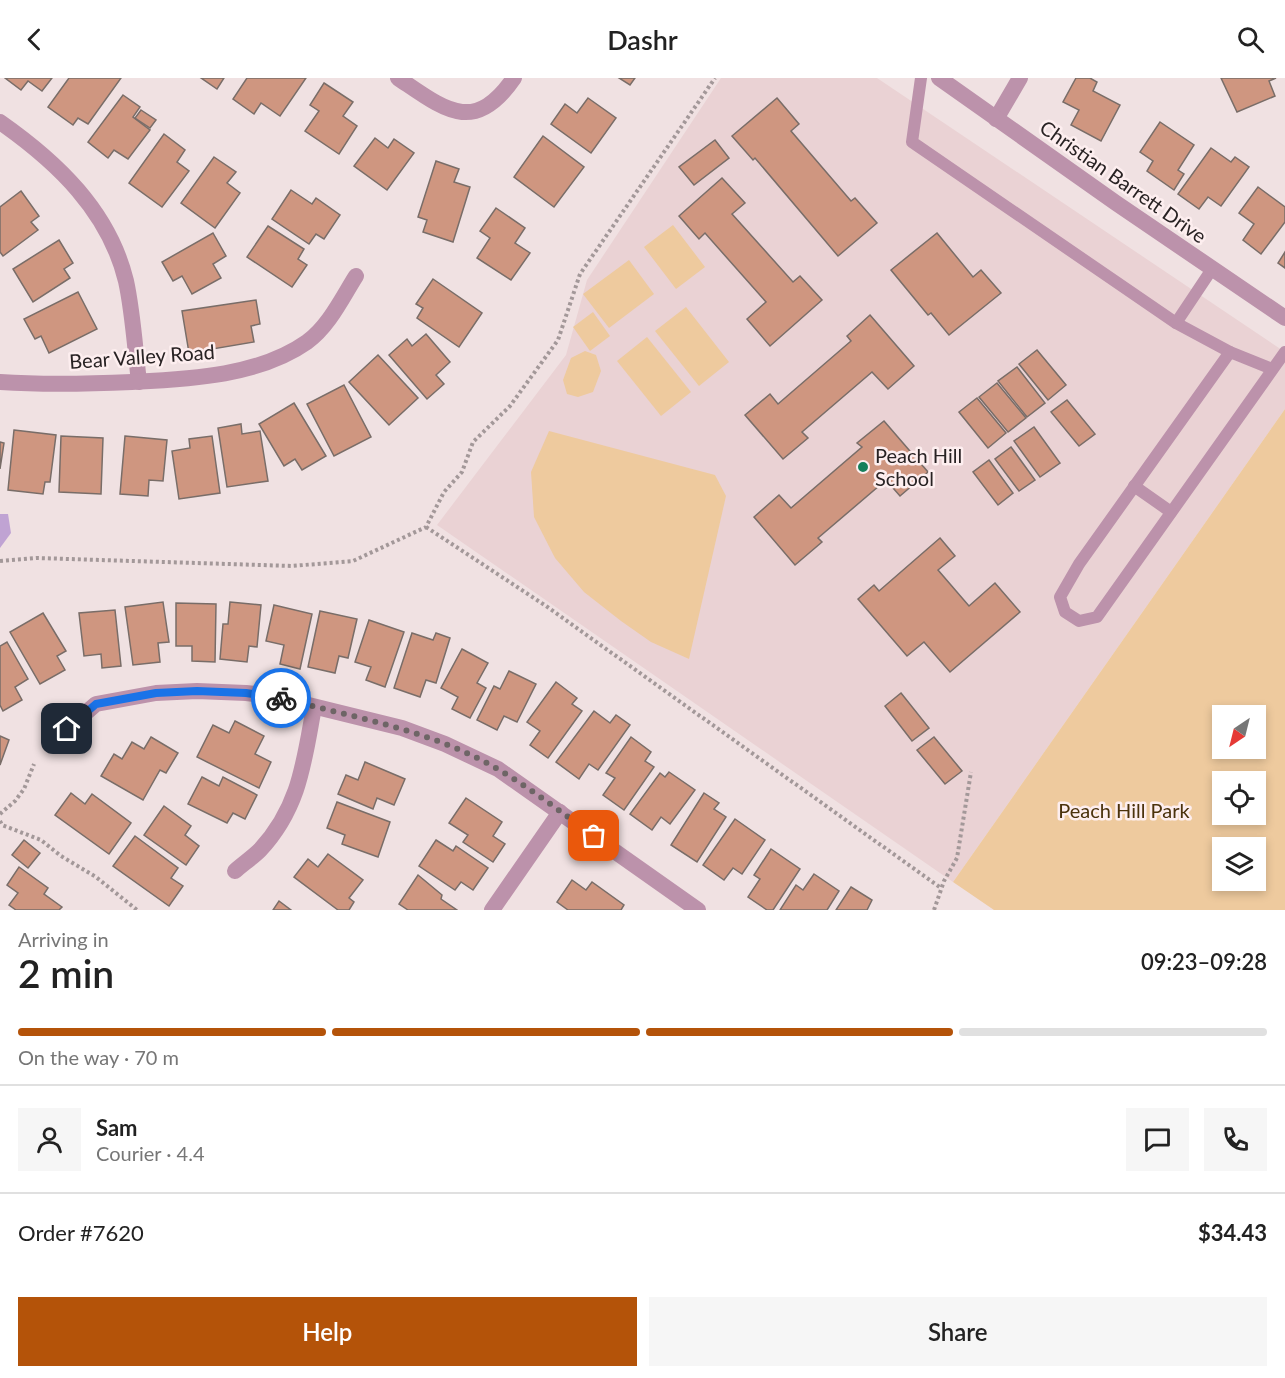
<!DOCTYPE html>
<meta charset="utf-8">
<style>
body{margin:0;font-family:Lato,sans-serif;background:#f6f6f6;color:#222;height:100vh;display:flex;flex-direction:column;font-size:22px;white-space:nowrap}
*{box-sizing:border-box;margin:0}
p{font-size:20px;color:#767676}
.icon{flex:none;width:33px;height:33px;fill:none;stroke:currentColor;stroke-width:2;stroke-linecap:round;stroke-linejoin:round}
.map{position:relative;height:832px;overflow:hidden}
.side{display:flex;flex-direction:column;background:#fff;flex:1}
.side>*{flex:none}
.needle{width:39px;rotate:215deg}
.fabs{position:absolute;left:1212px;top:627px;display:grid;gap:12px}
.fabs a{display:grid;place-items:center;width:54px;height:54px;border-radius:0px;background:#fff;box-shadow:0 3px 9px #0003;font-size:30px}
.pin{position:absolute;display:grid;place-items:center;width:51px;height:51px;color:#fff;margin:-26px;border-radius:12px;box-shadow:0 3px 9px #0006}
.courier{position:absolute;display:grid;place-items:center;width:60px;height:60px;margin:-30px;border:4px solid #1a73e8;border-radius:50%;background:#fff;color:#222;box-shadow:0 2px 8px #0007}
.headline em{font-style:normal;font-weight:600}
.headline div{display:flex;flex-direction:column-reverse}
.headline{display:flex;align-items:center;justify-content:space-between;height:102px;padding:0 18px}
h1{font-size:39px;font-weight:600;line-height:45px}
.bar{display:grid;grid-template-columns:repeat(4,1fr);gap:9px 6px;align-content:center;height:72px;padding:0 18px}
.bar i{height:8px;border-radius:4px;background:#e0e0e0}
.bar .active{background:#b45309}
.bar p{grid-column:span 4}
.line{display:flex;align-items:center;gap:15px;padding:0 18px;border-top:2px solid #e0e0e0}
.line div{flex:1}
.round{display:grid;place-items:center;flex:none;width:63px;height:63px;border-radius:0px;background:#f6f6f6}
.primary-button{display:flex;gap:12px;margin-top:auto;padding:12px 18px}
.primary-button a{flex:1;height:69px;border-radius:0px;background:#b45309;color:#fff;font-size:24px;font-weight:600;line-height:69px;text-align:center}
.primary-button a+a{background:#f6f6f6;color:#222}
header{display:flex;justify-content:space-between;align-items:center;height:78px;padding:0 18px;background:#fff;font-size:27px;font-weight:600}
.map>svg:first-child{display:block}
.built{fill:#ead2d4}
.green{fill:#eeca9e;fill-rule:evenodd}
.water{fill:#c0a3d3}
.building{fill:#cf9680;stroke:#796d68;stroke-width:1.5}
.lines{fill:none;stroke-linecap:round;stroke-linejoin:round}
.path{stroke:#a39899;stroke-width:4;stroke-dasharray:3 3;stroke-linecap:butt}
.service{stroke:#bc92ab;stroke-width:12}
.minor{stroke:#bc92ab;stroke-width:16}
.tertiary{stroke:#bc92ab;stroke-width:16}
.done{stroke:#6e6566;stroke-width:6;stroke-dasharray:0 10.8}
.route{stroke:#1a73e8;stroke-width:8}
.poi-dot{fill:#15805b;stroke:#fdeeef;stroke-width:2}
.labels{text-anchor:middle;stroke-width:5;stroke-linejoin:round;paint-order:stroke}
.street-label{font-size:20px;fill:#282223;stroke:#fdeeef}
.poi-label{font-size:20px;fill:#282223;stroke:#fdeeef;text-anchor:start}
.park-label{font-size:20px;fill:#4b320c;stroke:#fdeeef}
</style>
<header><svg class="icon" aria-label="back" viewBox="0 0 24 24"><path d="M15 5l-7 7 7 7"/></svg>Dashr<svg class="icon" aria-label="search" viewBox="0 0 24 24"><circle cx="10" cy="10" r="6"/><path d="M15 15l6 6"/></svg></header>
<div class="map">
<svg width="1285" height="832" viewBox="0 0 1285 832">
<rect width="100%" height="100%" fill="#f0e1e2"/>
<polygon class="built" points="721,0 877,0 1285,274 1285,331 953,804 437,447 566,277 587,202"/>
<g class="green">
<polygon points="673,147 705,189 676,211 644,169"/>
<polygon points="629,182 654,216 609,250 583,216"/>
<polygon points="686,229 729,284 699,308 655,253"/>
<polygon points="593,234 610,258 590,273 573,249"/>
<polygon points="647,259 691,314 661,338 617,283"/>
<polygon points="585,273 596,277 601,293 593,314 578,319 567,316 563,302 571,280"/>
<path d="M1285,331V832H994L953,804ZM1222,638H1256V670H1222ZM1222,704H1256V736H1222ZM1222,770H1256V802H1222Z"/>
<polygon points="549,353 715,397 726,418 689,581 651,564 621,543 584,514 555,480 534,439 531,394"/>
</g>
<polygon class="water" points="0,436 8,436 11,455 0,470"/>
<g class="building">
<polygon points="5,0 52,0 42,13 28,3 21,12"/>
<polygon points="69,0 121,0 88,46 78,40 73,47 48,29"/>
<polygon points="201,0 224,0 217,11"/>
<polygon points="247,0 306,0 280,38 261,25 254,36 233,21"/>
<polygon points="619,0 635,0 630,7"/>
<polygon points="1076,0 1090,0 1097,4 1093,13 1120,27 1101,63 1071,47 1079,32 1063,24"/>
<polygon points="1221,0 1276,0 1269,3 1275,18 1237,34"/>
<polygon points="324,5 353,24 343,38 357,48 339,76 305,53 319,33 310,27"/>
<polygon points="123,17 140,29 133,39 150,52 128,81 114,72 108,80 88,64"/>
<polygon points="588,20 616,40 591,75 551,46 565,26 577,35"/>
<polygon points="777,20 799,46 791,53 851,123 855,120 877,145 838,178 755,80 753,82 732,58"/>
<polygon points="141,32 156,42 150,50 135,40"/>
<polygon points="1160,44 1194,67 1178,92 1184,96 1174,112 1147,93 1153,83 1140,74"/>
<polygon points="164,56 185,72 177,84 189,93 162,129 129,105"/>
<polygon points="543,58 584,89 554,129 514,99"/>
<polygon points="375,60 388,70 394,61 414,75 387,112 354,88"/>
<polygon points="715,62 729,80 694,107 679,89"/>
<polygon points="1211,70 1231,84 1235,79 1249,89 1221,128 1208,119 1199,131 1178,116"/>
<polygon points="214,79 236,94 227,105 240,115 215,150 181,125"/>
<polygon points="436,83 459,91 454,104 470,109 453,164 423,154 427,142 418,139"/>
<polygon points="722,100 745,125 732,136 793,204 800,198 822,222 770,268 747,241 766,224 705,155 699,161 679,138"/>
<polygon points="1258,109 1285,129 1285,144 1261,176 1243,162 1254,146 1239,135"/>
<polygon points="291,112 312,126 316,120 340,137 324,161 316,156 309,166 272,141"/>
<polygon points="21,113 39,138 31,144 38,152 3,178 0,174 0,129"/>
<polygon points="496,130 525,150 515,165 530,175 511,202 477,180 490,160 480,153"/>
<polygon points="268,148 304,171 298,181 307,187 292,209 247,179"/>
<polygon points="213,155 226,178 213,186 221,200 192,216 182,198 173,203 162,184"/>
<polygon points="937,155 973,199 981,192 1001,215 949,257 931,235 928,237 891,192"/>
<polygon points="59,162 73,185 64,191 70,200 33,224 13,191"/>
<polygon points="1285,174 1285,190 1278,185"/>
<polygon points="433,201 482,235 459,269 417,240 423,230 416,226"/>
<polygon points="78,214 97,251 49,275 41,258 35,261 24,241"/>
<polygon points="256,222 260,246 251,248 254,264 189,275 182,233"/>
<polygon points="870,237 914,288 888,311 872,294 802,354 808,360 783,381 745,337 770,316 778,326 851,263 847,258"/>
<polygon points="426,256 450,284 436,297 444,306 427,321 389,277 407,261 412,268"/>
<polygon points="1037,272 1066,307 1048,322 1019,286"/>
<polygon points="378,277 418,320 389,347 349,304"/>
<polygon points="1017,289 1045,325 1027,339 998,303"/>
<polygon points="997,305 1026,340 1008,354 979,319"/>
<polygon points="344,307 371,359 334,378 307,326"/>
<polygon points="977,320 1006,355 988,370 959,334"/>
<polygon points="1067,322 1095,356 1079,368 1051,334"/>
<polygon points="294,325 326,378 302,392 295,381 284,388 259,346"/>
<polygon points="884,343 928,394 900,418 886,402 818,460 822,464 795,487 754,439 779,417 791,430 862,369 857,365"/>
<polygon points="241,346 242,356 260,353 268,403 227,409 218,350"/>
<polygon points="1034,349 1060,385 1040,399 1014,363"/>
<polygon points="14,352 56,357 50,404 45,404 43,416 8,412"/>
<polygon points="61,358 103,360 101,416 59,414"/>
<polygon points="125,358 167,362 163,403 149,402 148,418 120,416"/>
<polygon points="212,358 220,415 179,421 172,373 190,370 189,361"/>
<polygon points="0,364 4,365 0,391"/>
<polygon points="1011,369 1035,402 1019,413 995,381"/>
<polygon points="989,382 1013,415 998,427 973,394"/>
<polygon points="940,460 955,478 938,492 969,528 995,505 1020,534 950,594 924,564 907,578 858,521 874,507 879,513"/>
<polygon points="163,524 169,564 158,565 160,584 133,587 125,529"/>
<polygon points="230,524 261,527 257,569 249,568 247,584 220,581 223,546 228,546"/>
<polygon points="176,525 216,526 215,584 192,583 192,568 176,568"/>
<polygon points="274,527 312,536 300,591 280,586 284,567 266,563"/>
<polygon points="115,532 121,588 102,590 101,576 84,578 79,535"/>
<polygon points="320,533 357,541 348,580 339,578 335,595 308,589"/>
<polygon points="43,535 66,573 57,578 65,592 40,606 10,554"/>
<polygon points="369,542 404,554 385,609 366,602 371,589 355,584"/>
<polygon points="412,555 433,562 436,555 450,560 436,605 426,602 420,619 394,610"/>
<polygon points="7,564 28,601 15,609 22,622 3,633 0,627 0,568"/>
<polygon points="462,571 488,585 477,605 486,610 470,640 452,631 458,619 441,610"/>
<polygon points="509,593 536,606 517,644 504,638 497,652 477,642 494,608 500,611"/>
<polygon points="556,604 577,620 572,626 582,633 548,680 530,667 540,653 527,644"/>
<polygon points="901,615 929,650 912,663 885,628"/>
<polygon points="594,633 610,645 616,637 630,647 598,692 589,686 579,701 556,684"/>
<polygon points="235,643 264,658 255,676 271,684 259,710 197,679 213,647 229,655"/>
<polygon points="0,658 9,662 0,687"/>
<polygon points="151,659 178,675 166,695 160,692 143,722 101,698 114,676 122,681 132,664 144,671"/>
<polygon points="631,659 651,674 645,683 654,689 624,732 603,717 615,700 606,695"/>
<polygon points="934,659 962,693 945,706 917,672"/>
<polygon points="365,684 405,701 394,727 377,720 373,731 338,716 346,697 358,702"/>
<polygon points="669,694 695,712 670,746 661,739 652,752 630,736 660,695 665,699"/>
<polygon points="202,699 219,708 223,699 257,717 245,741 233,735 227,745 188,726"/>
<polygon points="71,715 85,726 92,716 131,745 109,776 55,737"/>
<polygon points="704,715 719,725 714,731 726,739 697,784 671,767"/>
<polygon points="466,720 502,744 493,758 505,766 493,784 463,764 468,757 449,745"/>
<polygon points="337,724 390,744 378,779 342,766 345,757 327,750"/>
<polygon points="164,728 191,748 185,757 199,768 186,787 144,757"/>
<polygon points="735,741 765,762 742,796 733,790 724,802 703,787"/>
<polygon points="135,758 178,790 171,800 183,808 169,828 113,788"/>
<polygon points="24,762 40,775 28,790 12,777"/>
<polygon points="436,762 453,773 456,768 488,790 473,812 461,804 455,812 419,788"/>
<polygon points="771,771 800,791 773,832 767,832 748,819 760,801 754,797"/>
<polygon points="328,776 363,802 349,820 354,824 349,832 338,832 294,799 308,781 318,789"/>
<polygon points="19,789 48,810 44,816 62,829 59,832 16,832 9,827 18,815 7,807"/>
<polygon points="814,796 839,813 827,832 780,832 796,807 803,812"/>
<polygon points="418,797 442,817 441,821 457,832 408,832 399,826"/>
<polygon points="572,802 586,812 592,804 624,827 621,832 568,832 557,824"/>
<polygon points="851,809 872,822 867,832 836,832"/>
<polygon points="279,823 291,832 273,832"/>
</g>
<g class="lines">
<g class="path">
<polyline points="426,449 546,528 941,810"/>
<polyline points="0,483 37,480 292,488 353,483 426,449 444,414 462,394 473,364 510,328 558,262 580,196 715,0"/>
<polyline points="0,736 15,723 24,711 34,686"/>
<polyline points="0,743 2,747 41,762 61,778 96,799 137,832"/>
<polyline points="934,832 944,803 957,780 971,694"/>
</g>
<g class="service">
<polyline points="921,0 912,64 1176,245 1230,274"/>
<polyline points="1176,245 1212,191"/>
<polyline points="1272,291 1230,274 1079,486 1060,519 1065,534 1079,543 1097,539 1285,274"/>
<polyline points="1134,408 1171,434"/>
</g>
<g class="minor">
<path d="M398,0C444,31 474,58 514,0"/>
<polyline points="996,41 1020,0"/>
<path d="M0,44C57,84 109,133 126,203C133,235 135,271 139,304"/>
<path d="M0,304C44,307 88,306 132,304C189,301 259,298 307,264C329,248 342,220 356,198"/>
<polyline points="67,651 96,626 156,615 197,613 246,615 272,618 402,650 445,666 498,691 698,832"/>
<path d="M235,793C243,786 253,779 260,772C300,729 304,683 314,629"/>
<polyline points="492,832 560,734"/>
</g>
<polyline class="tertiary" points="939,0 1116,125 1285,240"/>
</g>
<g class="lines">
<path class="done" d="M281,620C344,637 409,648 469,676C514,697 554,729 594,758"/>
<polyline class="route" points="67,651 96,626 156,615 197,613 246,615 281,620"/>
</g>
<circle class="poi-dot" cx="863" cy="389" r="6"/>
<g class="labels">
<g class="street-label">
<text transform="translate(1123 104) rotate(35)" y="7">Christian Barrett Drive</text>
<text transform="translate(142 279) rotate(-4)" y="7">Bear Valley Road</text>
</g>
<g class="poi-label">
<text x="875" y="385">Peach Hill<tspan x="875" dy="23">School</tspan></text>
</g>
<g class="park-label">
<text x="1124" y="740">Peach Hill Park</text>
</g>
</g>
</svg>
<div class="fabs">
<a><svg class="needle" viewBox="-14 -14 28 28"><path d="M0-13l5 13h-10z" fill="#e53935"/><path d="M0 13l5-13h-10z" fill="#767676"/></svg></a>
<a><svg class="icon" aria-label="locate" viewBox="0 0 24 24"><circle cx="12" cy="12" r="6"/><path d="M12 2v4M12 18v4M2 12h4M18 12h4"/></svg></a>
<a><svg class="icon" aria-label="layers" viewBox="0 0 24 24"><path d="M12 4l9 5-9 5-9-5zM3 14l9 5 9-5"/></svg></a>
</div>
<div class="pin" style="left:594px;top:758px;background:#ea580c"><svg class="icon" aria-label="bag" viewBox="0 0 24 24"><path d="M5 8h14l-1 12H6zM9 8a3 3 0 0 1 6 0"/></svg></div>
<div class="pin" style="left:67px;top:651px;background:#1f2937"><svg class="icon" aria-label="home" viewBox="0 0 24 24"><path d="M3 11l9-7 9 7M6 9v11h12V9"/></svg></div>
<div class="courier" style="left:281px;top:620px"><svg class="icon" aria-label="bike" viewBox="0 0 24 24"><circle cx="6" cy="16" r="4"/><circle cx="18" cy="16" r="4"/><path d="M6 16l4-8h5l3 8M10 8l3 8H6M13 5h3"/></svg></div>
</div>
<section class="side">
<div class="headline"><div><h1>2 min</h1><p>Arriving in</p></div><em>09:23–09:28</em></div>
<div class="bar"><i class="active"></i><i class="active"></i><i class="active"></i><i></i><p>On the way · 70 m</p></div>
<div class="line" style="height:108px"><a class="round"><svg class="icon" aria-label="person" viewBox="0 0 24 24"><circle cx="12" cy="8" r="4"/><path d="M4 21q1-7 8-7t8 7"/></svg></a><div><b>Sam</b><p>Courier · 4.4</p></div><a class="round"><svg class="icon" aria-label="chat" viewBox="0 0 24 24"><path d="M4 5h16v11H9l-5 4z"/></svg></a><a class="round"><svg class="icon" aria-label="phone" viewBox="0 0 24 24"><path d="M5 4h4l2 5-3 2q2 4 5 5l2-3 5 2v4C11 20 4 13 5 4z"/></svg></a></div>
<div class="line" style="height:78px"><div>Order #7620</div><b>$34.43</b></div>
<div class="primary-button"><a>Help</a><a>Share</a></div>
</section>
